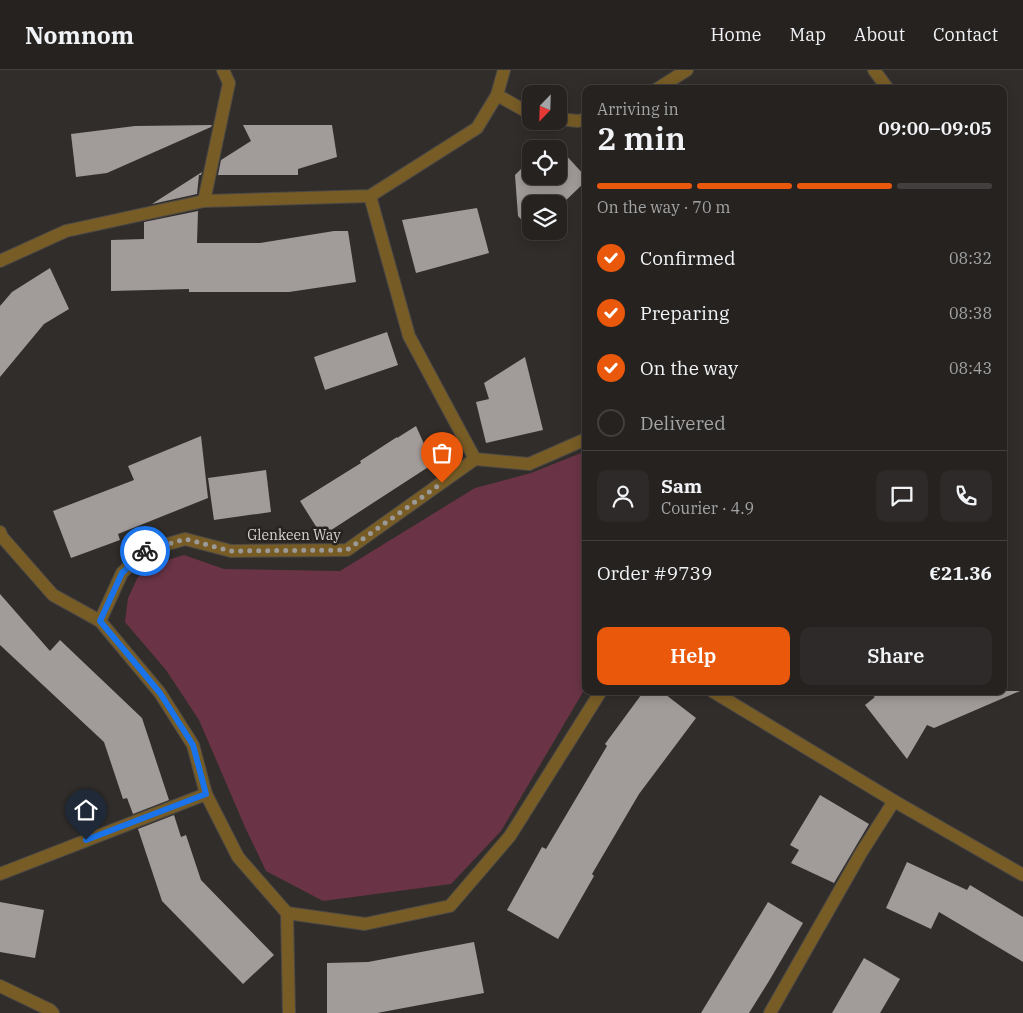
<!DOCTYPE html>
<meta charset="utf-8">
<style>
body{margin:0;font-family:"IBM Plex Serif",serif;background:#2d2a29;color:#f1f3f6;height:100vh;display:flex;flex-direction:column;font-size:19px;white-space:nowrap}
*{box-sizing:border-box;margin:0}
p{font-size:16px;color:#a3a4a5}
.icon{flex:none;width:28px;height:28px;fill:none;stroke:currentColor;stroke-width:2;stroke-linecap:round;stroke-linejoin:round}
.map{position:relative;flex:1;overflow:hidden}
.panel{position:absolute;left:582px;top:15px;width:425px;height:610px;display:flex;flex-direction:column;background:#252220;border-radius:10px;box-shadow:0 2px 12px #0003,0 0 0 1px #423f3e}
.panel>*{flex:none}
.needle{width:32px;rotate:203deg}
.controls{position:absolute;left:522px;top:15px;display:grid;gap:10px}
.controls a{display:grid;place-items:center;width:45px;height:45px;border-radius:10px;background:#252220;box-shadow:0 2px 12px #0003,0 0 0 1px #423f3e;font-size:25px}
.pin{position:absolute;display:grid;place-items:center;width:42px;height:42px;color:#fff;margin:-51px -21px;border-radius:50% 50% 50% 0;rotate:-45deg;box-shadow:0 0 5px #0007}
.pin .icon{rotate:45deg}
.courier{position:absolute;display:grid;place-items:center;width:50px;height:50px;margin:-25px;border:4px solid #1a73e8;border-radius:50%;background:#fff;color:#222;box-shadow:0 1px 6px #0007}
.head em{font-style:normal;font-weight:600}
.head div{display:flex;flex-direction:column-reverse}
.head{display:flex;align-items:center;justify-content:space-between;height:85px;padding:0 15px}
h1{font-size:32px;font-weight:600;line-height:38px}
.bar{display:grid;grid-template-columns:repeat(4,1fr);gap:8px 5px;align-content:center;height:60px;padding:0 15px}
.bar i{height:6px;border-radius:4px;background:#423f3e}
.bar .on{background:#ea580c}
.bar p{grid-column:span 4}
.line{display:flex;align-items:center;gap:12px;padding:0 15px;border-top:1px solid #423f3e}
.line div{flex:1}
.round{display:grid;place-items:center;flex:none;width:52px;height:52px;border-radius:10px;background:#2d2a29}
ol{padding:0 15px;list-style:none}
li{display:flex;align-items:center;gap:15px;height:55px}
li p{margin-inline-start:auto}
li .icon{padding:5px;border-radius:50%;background:#ea580c;color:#fff;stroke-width:4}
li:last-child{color:#a3a4a5}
li i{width:28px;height:28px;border:2px solid #423f3e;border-radius:50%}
.button{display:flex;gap:10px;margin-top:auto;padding:10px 15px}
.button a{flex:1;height:58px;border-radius:10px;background:#ea580c;color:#fff;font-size:20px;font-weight:600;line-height:58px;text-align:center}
.button a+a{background:#2d2a29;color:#f1f3f6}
header{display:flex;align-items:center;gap:30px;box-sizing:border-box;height:70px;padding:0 25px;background:#252220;border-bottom:1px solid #423f3e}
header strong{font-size:24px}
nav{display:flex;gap:28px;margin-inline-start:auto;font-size:18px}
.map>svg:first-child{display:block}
.green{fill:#6a3446}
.building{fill:#a19b9a}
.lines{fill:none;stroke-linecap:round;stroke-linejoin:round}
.minor-casing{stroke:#4b4846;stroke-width:14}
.minor{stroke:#775c26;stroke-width:12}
.done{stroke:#9c9a98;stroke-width:5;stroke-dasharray:0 9}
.route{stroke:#1a73e8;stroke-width:6}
.labels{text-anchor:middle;stroke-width:5;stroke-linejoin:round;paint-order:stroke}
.street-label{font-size:14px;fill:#d6d4d2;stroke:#272321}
</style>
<header>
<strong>Nomnom</strong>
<nav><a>Home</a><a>Map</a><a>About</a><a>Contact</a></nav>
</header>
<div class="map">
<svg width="1023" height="943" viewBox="0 0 1023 943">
<rect width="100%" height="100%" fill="#312d2b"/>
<polygon class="green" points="586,381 586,617 501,761 451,814 323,831 266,801 245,757 199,650 166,600 125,552 128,528 138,507 158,493 184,485 224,499 340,501 475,418 531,403"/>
<g class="building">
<polygon points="212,55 211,57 107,103 76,107 71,64 135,56"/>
<polygon points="243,55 332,55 337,87 298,99 298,105 218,105 221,90 251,71"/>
<polygon points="552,70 586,107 586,111 559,137 559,134 531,134 531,160 518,146 515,105 531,89 531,106 559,106 559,79 543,79"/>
<polygon points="202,102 201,105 199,105 197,124 152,134"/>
<polygon points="477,138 489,183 416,203 402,150"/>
<polygon points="198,141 197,173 260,173 334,161 348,161 356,212 289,222 189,222 189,219 111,221 111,170 144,169 144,152"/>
<polygon points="50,198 69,239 44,254 0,307 0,236 12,222"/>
<polygon points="387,262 398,295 325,320 314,287"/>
<polygon points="525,287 543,360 486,373 476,332 489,329 484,313"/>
<polygon points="416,356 433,394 322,466 300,431 361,393 360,391 397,367 397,368"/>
<polygon points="201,366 208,428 118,464 120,470 71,488 53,441 134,410 128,396"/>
<polygon points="266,400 271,442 214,450 208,408"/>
<polygon points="0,524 50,581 60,570 142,648 169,730 133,744 127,728 123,729 104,672 0,575"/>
<polygon points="644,621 661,621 696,648 639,724 592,804 594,806 558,869 507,840 542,777 546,779 607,676 605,674"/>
<polygon points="864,621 1020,621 934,658 927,655 907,689 865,635 875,627"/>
<polygon points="820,725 869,754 834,813 791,793 799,780 790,775"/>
<polygon points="174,745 181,767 186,765 201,810 274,885 243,914 162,831 138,759"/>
<polygon points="907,792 967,820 970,815 1023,847 1023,892 939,842 931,859 886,838"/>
<polygon points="0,832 44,840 35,888 0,882"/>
<polygon points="768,832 803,853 769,911 749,943 701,943"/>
<polygon points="474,872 484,923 377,943 327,943 327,893 368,892"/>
<polygon points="864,888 900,909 880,943 832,943"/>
</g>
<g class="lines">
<g class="minor-casing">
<g id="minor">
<polyline points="874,0 888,19"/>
<polyline points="657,19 687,0"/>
<polyline points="497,25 504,0"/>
<polyline points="559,49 578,51 586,49"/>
<polyline points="370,126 409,266 475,389"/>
<polyline points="204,131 229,13 223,0"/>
<polyline points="0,191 66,161 204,131 370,126 477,58 497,25 531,44"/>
<polyline points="0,462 2,467 53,525 100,551 160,623 193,675 206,724 238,787 287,843"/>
<polyline points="100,551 122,503 144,481 185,469 231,481 347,480 475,389 529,394 586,369"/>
<polyline points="712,621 894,731 1023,805"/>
<polyline points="0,804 206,724"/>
<polyline points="0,916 50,940 53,943"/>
<polyline points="289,943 287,843 365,854 450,836 510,766 601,621"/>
<polyline points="770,943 861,783 894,731"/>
</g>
</g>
<use href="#minor" class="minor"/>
</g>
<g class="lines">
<polyline class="done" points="145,481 185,469 231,481 347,480 442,413"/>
<polyline class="route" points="86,770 206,724 193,675 160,623 100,551 122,503 145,481"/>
</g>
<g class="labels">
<g class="street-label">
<text x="294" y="470">Glenkeen Way</text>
</g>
</g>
</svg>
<div class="controls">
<a><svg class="needle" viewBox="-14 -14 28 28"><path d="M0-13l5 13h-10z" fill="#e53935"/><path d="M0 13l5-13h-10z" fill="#a3a4a5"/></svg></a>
<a><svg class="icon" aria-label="locate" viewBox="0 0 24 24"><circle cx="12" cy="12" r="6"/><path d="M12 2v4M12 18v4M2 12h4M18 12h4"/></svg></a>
<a><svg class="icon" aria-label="layers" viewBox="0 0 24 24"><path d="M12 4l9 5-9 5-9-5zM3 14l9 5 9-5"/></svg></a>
</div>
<div class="pin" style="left:442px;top:413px;background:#ea580c"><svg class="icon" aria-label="bag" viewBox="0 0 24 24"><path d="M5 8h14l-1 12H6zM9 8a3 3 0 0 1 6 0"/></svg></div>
<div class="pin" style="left:86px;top:770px;background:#1f2937"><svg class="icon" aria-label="home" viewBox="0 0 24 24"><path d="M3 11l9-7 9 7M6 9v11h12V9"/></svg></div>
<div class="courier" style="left:145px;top:481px"><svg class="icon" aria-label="bike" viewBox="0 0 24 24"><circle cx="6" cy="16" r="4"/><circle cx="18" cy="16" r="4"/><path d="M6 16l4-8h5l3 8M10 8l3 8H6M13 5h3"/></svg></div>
<section class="panel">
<div class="head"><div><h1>2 min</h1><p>Arriving in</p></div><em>09:00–09:05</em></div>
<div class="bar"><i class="on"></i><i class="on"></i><i class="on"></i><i></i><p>On the way · 70 m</p></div>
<ol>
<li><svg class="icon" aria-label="check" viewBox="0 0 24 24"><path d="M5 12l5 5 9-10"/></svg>Confirmed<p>08:32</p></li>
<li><svg class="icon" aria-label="check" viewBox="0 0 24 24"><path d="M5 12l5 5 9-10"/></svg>Preparing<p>08:38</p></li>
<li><svg class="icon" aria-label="check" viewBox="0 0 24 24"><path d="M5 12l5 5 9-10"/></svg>On the way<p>08:43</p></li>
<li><i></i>Delivered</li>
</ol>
<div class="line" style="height:90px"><a class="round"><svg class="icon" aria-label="person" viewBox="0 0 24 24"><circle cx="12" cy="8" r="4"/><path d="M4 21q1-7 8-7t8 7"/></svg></a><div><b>Sam</b><p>Courier · 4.9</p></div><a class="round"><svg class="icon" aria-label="chat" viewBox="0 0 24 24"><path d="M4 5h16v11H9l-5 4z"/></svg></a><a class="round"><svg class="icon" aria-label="phone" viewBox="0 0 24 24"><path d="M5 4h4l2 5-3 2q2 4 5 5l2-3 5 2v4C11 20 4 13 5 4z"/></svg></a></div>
<div class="line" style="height:65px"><div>Order #9739</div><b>€21.36</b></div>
<div class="button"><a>Help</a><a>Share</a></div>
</section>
</div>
